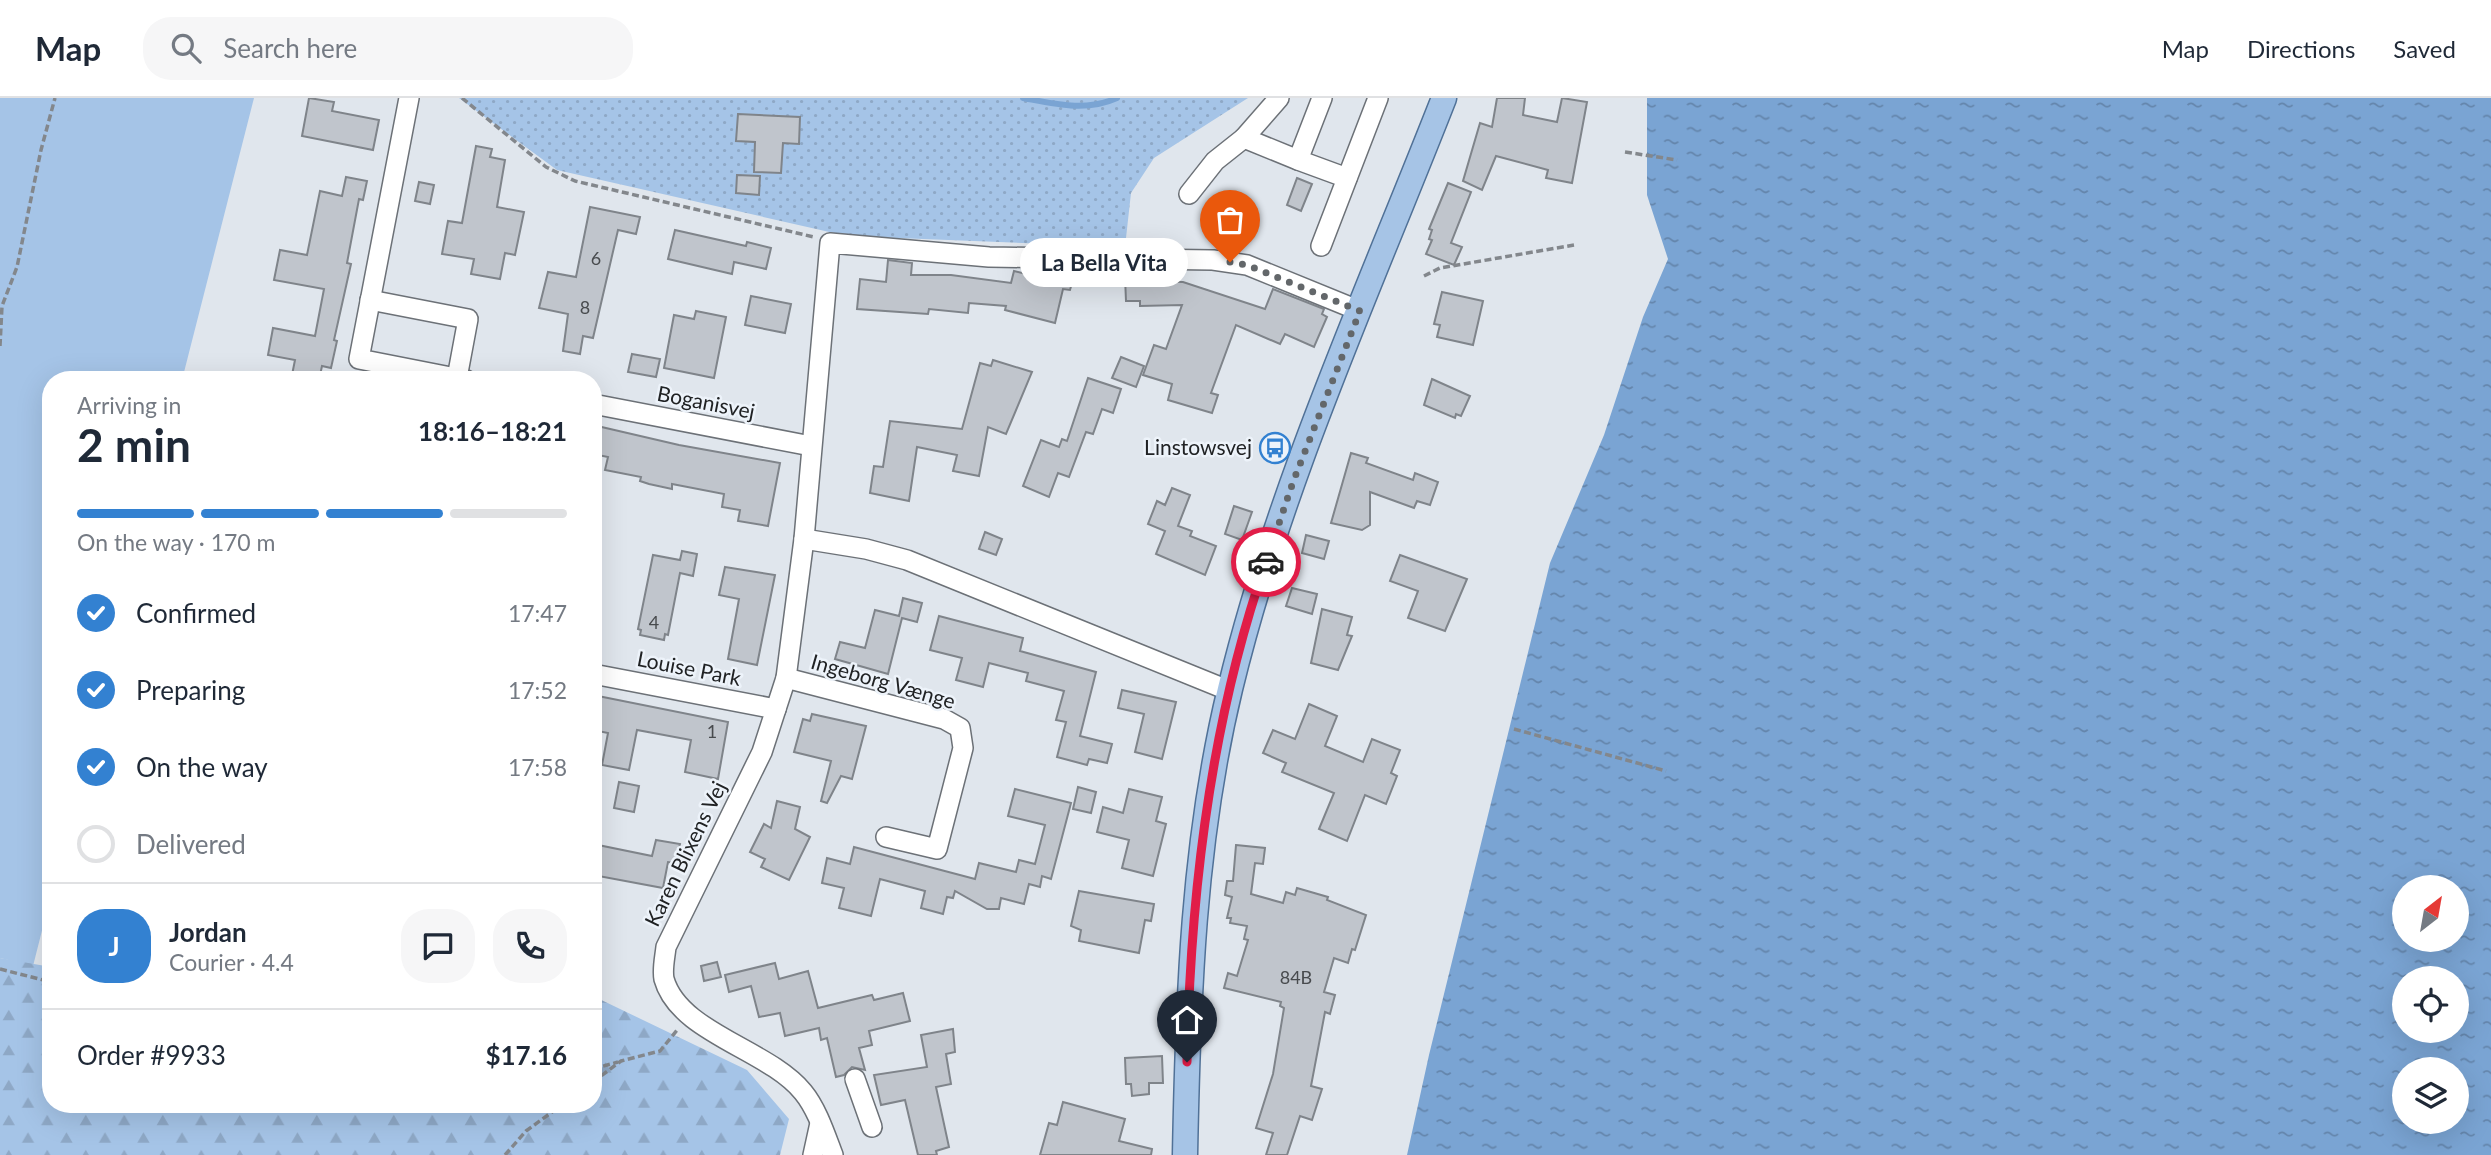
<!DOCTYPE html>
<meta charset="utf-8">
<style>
body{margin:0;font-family:Lato,sans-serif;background:#f6f6f7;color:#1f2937;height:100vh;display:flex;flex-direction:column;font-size:26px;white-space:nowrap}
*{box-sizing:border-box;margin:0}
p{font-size:23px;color:#747a83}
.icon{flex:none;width:38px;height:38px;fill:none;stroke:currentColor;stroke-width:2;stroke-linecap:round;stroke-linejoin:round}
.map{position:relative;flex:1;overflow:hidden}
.side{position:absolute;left:42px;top:273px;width:560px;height:742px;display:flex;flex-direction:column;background:#fff;border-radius:28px;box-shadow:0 7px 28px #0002}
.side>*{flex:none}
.needle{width:46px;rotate:31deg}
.fabs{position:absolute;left:2392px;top:777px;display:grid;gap:14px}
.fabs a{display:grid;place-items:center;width:77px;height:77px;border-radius:50%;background:#fff;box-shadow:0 7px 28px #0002;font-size:35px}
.pin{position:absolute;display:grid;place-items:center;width:60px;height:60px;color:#fff;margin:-72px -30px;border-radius:50% 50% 50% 0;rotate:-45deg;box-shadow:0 0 7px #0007}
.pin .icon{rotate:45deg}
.courier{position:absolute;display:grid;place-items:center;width:70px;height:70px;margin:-35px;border:5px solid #e11d48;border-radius:50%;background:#fff;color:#222;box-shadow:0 2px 9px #0007}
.bubble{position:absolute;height:49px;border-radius:24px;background:#fff;box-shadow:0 7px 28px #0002;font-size:23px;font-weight:700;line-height:49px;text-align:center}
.summary em{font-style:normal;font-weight:700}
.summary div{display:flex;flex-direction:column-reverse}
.summary{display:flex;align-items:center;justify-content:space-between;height:119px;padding:0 35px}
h1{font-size:46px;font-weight:700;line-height:52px}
.bar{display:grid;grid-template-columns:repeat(4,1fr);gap:10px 7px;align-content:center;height:84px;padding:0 35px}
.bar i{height:9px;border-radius:5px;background:#e0e1e3}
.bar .on{background:#3381d1}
.bar p{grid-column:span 4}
.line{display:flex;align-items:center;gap:18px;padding:0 35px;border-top:2px solid #e0e1e3}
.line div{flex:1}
.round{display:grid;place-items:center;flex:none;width:74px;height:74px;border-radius:28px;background:#f6f6f7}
ol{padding:0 35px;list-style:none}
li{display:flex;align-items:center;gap:21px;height:77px}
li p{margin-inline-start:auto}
li .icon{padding:7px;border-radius:50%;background:#3381d1;color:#fff;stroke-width:4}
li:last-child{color:#747a83}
li i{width:38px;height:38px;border:4px solid #e0e1e3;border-radius:50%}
header{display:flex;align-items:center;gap:42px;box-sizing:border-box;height:98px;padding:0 35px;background:#fff;border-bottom:2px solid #e0e1e3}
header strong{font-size:33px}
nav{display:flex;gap:38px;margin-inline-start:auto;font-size:24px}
.search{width:490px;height:63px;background:#f6f6f7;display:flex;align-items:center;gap:18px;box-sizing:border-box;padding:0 24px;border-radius:28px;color:#747a83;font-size:26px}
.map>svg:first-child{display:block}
.grass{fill:#a5c4e7}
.forest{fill:url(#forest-firs)}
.park{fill:url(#park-dots)}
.water{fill:url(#water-ripples);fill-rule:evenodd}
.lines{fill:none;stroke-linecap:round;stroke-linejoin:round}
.stream{stroke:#7aa4d3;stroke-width:6}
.building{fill:#c0c5cc;stroke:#7f848a;stroke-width:2}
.minor-casing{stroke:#6c7177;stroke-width:22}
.major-casing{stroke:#507197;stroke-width:27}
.path{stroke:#83878c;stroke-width:3.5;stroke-dasharray:7 3.5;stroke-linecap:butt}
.minor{stroke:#fff;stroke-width:19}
.major{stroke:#a6c4e6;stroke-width:24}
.done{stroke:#63676a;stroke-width:7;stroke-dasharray:0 12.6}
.route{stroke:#e11d48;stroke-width:9}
.labels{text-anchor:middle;stroke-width:5;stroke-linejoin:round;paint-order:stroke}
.number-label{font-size:18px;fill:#484b4e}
.street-label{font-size:21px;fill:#202224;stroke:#edf3fa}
.poi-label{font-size:21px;fill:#202224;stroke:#edf3fa;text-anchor:end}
</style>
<header>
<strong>Map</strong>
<div class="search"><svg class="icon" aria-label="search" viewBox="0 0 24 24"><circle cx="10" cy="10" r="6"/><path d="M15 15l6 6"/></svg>Search here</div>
<nav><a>Map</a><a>Directions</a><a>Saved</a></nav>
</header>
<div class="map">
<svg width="2491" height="1057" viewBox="0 0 2491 1057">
<defs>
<pattern id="forest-firs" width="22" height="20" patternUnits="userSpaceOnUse" patternTransform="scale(1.75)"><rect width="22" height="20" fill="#a5c4e7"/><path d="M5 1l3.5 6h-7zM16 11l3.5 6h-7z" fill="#8ea8c6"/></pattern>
<pattern id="park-dots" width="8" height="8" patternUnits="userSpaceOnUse" patternTransform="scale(1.75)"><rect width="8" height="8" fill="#a5c4e7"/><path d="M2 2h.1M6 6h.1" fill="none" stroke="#8ea8c6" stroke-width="1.8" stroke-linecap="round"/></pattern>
<pattern id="water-ripples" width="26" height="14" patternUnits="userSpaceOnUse" patternTransform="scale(1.75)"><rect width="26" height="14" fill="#7aa4d3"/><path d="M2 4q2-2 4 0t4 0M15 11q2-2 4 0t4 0" fill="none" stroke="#6485ab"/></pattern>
</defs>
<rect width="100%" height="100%" fill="#e0e6ed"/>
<polygon class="grass" points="0,0 254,0 182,282 51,282 51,797 33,868 0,860"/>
<polygon class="forest" points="0,860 51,869 51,1006 593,1006 593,898 747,972 789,1021 780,1057 0,1057"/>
<polygon class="park" points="459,0 1248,0 1154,60 1131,95 1125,149 847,138 557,72"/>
<path class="water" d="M1647,0H2491V1057H1407L1429,957L1550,465L1604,337L1643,219L1668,161L1647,97ZM2404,789H2457V842H2404ZM2404,880H2457V933H2404ZM2404,971H2457V1024H2404Z"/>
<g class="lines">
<path class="stream" d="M1023,0C1055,6 1086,14 1117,0"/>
</g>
<g class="building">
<polygon points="309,0 334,4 332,13 379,22 373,52 302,38"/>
<polygon points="1497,0 1525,0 1523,17 1557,24 1562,0 1587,4 1572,85 1546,80 1548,72 1496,58 1482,92 1463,83 1480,25 1492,29"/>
<polygon points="738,16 800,19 799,46 783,45 781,75 754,74 755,44 736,43"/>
<polygon points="476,48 492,51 490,59 505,62 497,109 524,114 515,157 505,155 500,181 471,176 474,161 442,156 448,123 462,125"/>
<polygon points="737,77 760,78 759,97 736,95"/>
<polygon points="346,79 367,83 363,102 359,101 347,165 351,166 334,242 337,243 331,270 322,268 319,282 291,282 295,262 268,257 273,230 315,238 324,191 274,182 280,152 307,157 320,93 342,98"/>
<polygon points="1297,80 1312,86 1301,113 1287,107"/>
<polygon points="419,84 434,87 430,106 415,103"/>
<polygon points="1448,85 1471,94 1451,145 1462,149 1454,167 1426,156 1432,142 1429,141 1432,132 1429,131"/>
<polygon points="590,109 640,119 636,136 618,132 593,240 583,238 580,256 563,253 568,216 539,210 548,174 576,179"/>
<polygon points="675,132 746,148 747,144 771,150 766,171 734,164 732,176 668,161"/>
<polygon points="888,162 912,165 911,177 951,177 1011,185 1014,173 1043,180 1045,172 1074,178 1070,192 1063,191 1055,225 1005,212 1006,208 969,205 968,215 929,211 928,216 857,211 860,181 886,184"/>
<polygon points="1146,178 1146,183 1183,184 1265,211 1273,191 1324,211 1322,216 1327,219 1314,249 1285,236 1280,246 1236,227 1211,295 1218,297 1212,315 1168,302 1172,286 1143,277 1154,247 1166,251 1182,207 1140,208 1140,203 1126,203 1125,179"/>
<polygon points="1442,194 1483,203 1473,247 1437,239 1440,227 1434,226"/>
<polygon points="751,198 791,206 785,235 745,227"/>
<polygon points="696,213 726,219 714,280 664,270 674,217 694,221"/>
<polygon points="632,256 660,261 656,279 628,274"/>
<polygon points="1121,259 1144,268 1136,289 1112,280"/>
<polygon points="993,262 1032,274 1006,336 988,329 979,378 953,373 957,357 917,349 909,403 870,395 874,368 883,369 890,323 962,331 980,265 991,268"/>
<polygon points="1088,280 1121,291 1113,315 1102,311 1093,336 1086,334 1069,379 1058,375 1049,399 1023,388 1041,342 1059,349 1062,341 1067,343"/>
<polygon points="1432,281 1470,298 1461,318 1456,316 1455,320 1424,307"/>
<polygon points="593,327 679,347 780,365 768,428 738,423 740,412 722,409 724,396 672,386 672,391 649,386 640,383 641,379 605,372 608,359 593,356"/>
<polygon points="1351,355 1368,360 1366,365 1413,382 1415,375 1438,384 1430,407 1417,403 1414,410 1370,394 1370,427 1362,432 1331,425"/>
<polygon points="1172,390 1190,397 1178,428 1192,433 1190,438 1216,448 1205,477 1156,456 1165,433 1148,426 1157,403 1165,407"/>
<polygon points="1234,408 1252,414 1242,442 1225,436"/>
<polygon points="985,434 1002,441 996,457 979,451"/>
<polygon points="1306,437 1329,443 1324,461 1302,455"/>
<polygon points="682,453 697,456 693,478 680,475 668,537 665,536 664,542 640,537 641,532 638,531 653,457 680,462"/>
<polygon points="1400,457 1467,481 1445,533 1408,520 1418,493 1390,483"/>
<polygon points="725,469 775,477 757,567 728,561 739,501 719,497"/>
<polygon points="1292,490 1317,496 1312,516 1286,508"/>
<polygon points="903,500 922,505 917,524 902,520 888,576 835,561 840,544 865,550 875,512 899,518"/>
<polygon points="1322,511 1352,519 1347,537 1352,538 1338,572 1311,565"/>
<polygon points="939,518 1023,540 1020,553 1096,574 1080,638 1112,646 1107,665 1089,661 1087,667 1057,659 1066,624 1056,622 1064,593 1026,583 1028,575 989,565 983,589 956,582 962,560 930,552"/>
<polygon points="1122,592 1176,604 1162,661 1135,654 1144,616 1118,610"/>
<polygon points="593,597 728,624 718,681 685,674 691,642 637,632 629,672 602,667 608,635 593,632"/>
<polygon points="1309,606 1337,618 1325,648 1363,664 1372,641 1400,652 1391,675 1397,678 1386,706 1365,697 1347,743 1319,731 1334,695 1282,674 1286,665 1263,655 1273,632 1295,641"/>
<polygon points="812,616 866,628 852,681 841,678 827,705 821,703 831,663 794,654 803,621 810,623"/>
<polygon points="619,684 639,688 634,714 614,710"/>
<polygon points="1078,689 1096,694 1091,715 1073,711"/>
<polygon points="1015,691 1071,705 1051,781 1042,778 1040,789 1029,786 1024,806 1001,800 999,811 987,811 955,793 953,800 947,799 943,816 921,810 925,793 880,781 871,818 839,810 844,790 822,785 827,760 850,766 854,749 975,781 979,765 1016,774 1019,762 1035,766 1045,727 1008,718"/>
<polygon points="1129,691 1162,699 1156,723 1166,726 1153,778 1122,770 1129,742 1097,734 1103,709 1123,715"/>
<polygon points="777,703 800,709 795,731 810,739 789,782 761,769 765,761 750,754 764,726 771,730"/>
<polygon points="656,742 680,746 676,765 668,764 663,790 593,777 598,747 652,758"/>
<polygon points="1236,747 1265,750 1263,766 1255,765 1251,796 1283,805 1286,794 1295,797 1297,790 1328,799 1327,802 1366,817 1355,852 1352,851 1348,865 1334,860 1324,894 1335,897 1330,916 1325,914 1311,988 1322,991 1312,1022 1300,1018 1287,1057 1266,1057 1273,1035 1256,1030 1273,976 1284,910 1280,908 1281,904 1224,890 1228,875 1237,878 1248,842 1244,841 1247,828 1230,825 1231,820 1227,820 1232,799 1225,797 1227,783 1233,783"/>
<polygon points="1079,793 1154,806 1151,823 1145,822 1139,855 1079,843 1081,832 1071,828"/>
<polygon points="717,864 721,879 704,883 701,868"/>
<polygon points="775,865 779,881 808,873 818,910 872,897 874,902 903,895 910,923 869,933 872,947 859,950 865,972 852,969 844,977 836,979 827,940 821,942 819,930 785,938 780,915 759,919 751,888 729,894 725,877"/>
<polygon points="953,931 955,954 946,956 951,986 936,989 949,1049 936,1053 937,1057 918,1057 905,1002 881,1007 874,977 927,969 921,937"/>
<polygon points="1162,958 1163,985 1149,985 1149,996 1132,998 1131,986 1126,986 1125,960"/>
<polygon points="1063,1004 1125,1021 1119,1043 1152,1051 1151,1057 1040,1057 1049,1025 1057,1027"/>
</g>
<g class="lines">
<g class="minor-casing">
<g id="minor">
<polyline points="409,0 359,261 466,282"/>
<polyline points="1322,0 1298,62 1347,80"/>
<polyline points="1244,40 1279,0"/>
<polyline points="1189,96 1215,63 1244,40 1298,62"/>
<polyline points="1321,148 1378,0"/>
<polyline points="370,202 468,221 457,280"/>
<polyline points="593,306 811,348"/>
<polyline points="804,441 866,451 907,462 1230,593"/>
<polyline points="593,576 776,611"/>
<polyline points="786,580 944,621 960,630 963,650 937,751 886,739"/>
<polyline points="855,981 872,1029"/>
<polyline points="813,1057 820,1025"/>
<path d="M833,1057C825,1036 817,1011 803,994C768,951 679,935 664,881C662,871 665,859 666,849L762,654L786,580L804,441L830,145L989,159L1213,162L1247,167L1360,213"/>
</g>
</g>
<g class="major-casing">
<path id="major" d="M1185,1057C1188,900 1193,744 1230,591C1279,388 1368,194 1444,0"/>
</g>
<g class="path">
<polyline points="462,0 546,69 575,83 814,139"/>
<polyline points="1625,54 1677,62"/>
<polyline points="1424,178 1440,170 1574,147"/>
<polyline points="0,248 2,208 17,169 41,52 55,0"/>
<polyline points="1514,631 1666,673"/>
<polyline points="0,871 51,884"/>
<polyline points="593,971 618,964"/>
<polyline points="593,984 621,963 660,953 678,931"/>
<polyline points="505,1057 526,1033 563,1006"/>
</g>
<use href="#minor" class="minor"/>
<use href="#major" class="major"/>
</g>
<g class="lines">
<polyline class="done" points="1230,164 1247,167 1360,213 1293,384 1266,464"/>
<path class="route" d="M1187,964C1190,796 1211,622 1266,464"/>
</g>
<defs>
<g id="bus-ring" transform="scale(1.575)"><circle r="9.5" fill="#edf3fa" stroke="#3381d1" stroke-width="1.5"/><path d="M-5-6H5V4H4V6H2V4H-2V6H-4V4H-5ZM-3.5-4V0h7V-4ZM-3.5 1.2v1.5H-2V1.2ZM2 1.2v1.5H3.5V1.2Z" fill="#3381d1"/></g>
</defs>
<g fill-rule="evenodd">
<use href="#bus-ring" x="1275" y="350"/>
</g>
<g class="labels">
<g class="number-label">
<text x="596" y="167">6</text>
<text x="585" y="216">8</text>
<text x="654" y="531">4</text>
<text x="712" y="640">1</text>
<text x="1296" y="886">84B</text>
</g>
<g class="street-label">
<text transform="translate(706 305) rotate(11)" y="7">Boganisvej</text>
<text transform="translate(689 571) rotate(11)" y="7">Louise Park</text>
<text transform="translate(883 584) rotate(16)" y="7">Ingeborg Vænge</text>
<text transform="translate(686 756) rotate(-64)" y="7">Karen Blixens Vej</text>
</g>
<g class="poi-label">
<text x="1252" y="357">Linstowsvej</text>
</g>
</g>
</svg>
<div class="fabs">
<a><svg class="needle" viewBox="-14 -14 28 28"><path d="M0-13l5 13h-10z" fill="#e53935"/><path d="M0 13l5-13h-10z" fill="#747a83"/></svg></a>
<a><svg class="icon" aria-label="locate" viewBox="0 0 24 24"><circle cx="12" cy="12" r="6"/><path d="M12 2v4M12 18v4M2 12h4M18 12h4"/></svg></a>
<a><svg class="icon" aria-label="layers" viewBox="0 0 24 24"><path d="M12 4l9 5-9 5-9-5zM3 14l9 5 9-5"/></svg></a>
</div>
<div class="pin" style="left:1230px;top:164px;background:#ea580c"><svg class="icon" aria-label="bag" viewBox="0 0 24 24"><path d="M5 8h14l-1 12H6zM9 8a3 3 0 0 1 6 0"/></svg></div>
<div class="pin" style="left:1187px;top:964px;background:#1f2937"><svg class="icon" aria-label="home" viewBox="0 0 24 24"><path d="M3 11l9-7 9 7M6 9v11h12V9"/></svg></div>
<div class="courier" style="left:1266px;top:464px"><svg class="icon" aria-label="car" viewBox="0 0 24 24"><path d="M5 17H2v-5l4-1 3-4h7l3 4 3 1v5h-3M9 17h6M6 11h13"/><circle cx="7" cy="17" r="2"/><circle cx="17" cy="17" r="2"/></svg></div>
<div class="bubble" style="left:1020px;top:140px;width:168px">La Bella Vita</div>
<section class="side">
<div class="summary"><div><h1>2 min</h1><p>Arriving in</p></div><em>18:16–18:21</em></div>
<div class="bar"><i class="on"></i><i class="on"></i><i class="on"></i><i></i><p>On the way · 170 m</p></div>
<ol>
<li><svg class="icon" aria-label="check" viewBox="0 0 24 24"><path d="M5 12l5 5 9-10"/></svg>Confirmed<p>17:47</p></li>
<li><svg class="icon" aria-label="check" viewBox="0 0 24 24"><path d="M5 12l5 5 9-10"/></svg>Preparing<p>17:52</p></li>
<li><svg class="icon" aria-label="check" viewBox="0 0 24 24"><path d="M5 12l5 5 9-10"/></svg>On the way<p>17:58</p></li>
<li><i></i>Delivered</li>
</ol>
<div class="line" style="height:126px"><b class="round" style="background:#3381d1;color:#fff">J</b><div><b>Jordan</b><p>Courier · 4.4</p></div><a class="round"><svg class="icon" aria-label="chat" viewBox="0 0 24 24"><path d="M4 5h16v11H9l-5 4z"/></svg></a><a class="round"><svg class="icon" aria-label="phone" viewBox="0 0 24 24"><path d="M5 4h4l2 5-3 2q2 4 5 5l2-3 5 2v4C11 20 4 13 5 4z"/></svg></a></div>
<div class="line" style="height:91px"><div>Order #9933</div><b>$17.16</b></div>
</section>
</div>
